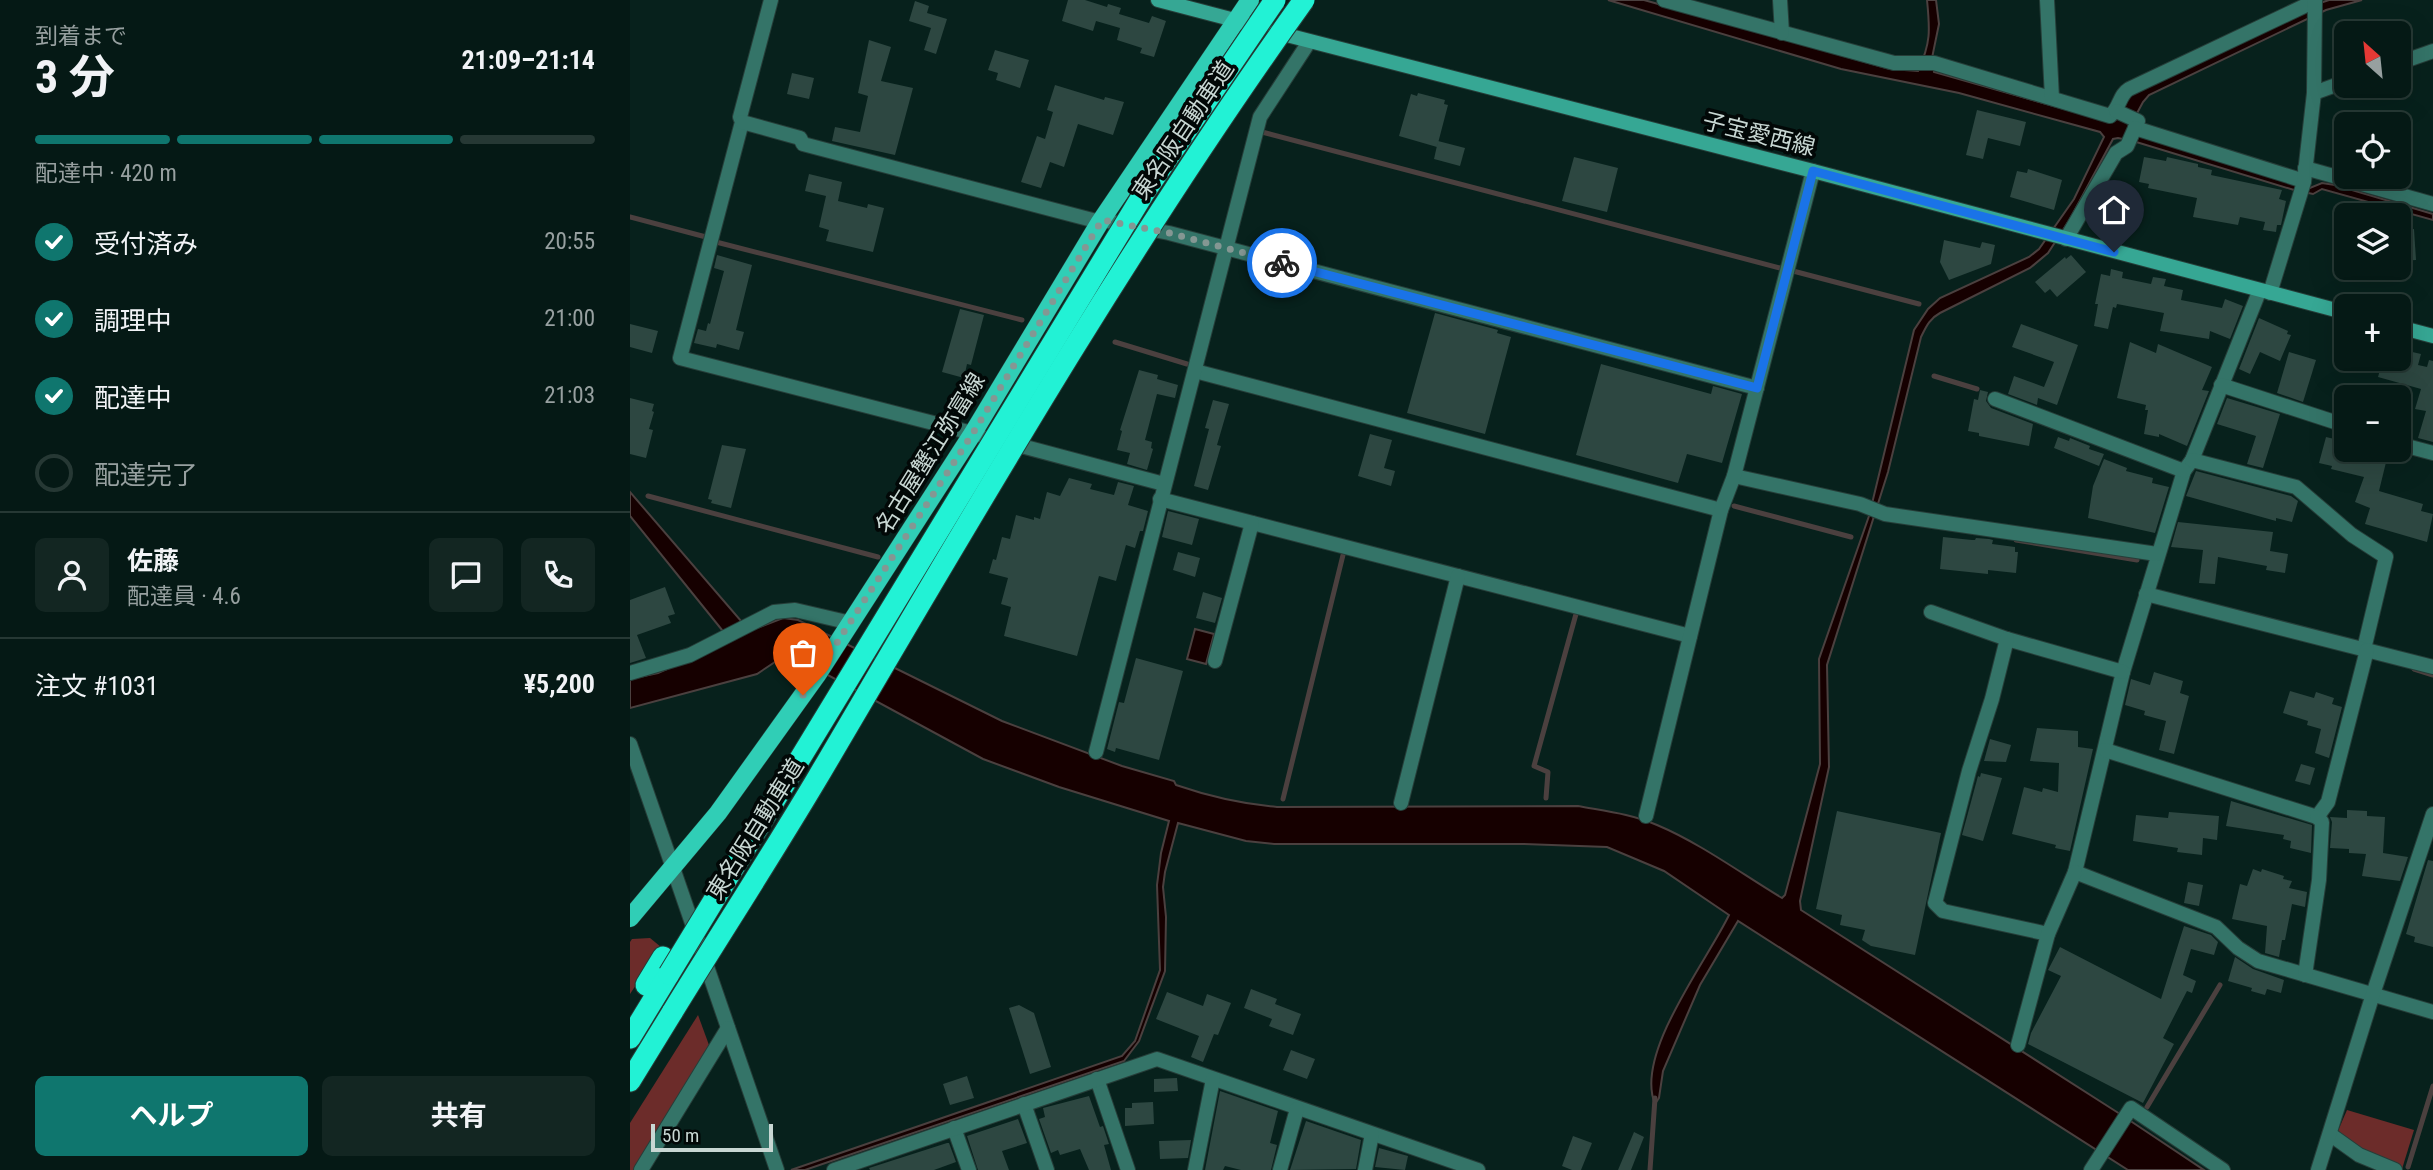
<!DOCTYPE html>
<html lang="ja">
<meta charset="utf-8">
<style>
body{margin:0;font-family:"Roboto Condensed","Noto Sans JP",sans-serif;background:#132622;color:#f1f3f6;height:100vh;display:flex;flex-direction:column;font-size:26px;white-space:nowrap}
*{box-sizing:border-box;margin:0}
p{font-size:23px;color:#97a0a0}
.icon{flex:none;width:38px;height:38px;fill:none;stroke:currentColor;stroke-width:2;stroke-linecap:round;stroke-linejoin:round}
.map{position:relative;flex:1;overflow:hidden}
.sheet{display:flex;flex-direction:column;background:#051915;width:630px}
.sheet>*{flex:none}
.needle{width:46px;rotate:333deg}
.tools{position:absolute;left:1704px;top:21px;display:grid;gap:14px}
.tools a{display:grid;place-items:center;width:77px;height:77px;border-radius:10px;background:#051915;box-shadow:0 7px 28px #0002,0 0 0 2px #263834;font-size:35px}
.scale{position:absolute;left:21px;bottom:18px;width:122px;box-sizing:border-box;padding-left:7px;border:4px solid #c8d7d3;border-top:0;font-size:19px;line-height:24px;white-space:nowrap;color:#c8d7d3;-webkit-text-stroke:5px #020807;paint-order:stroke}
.pin{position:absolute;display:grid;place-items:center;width:60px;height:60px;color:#fff;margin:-72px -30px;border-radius:50% 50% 50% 0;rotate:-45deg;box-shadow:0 0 7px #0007}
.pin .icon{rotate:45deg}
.courier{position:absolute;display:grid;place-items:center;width:70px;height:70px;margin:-35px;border:5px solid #1a73e8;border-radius:50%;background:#fff;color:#222;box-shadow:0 2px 9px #0007}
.overview em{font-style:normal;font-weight:700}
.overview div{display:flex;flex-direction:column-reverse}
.overview{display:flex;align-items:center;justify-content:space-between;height:119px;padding:0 35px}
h1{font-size:46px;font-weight:700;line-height:52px}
.bar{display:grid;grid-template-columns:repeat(4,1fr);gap:10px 7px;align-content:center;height:84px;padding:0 35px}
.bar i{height:9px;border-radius:5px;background:#263834}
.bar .on{background:#0f766e}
.bar p{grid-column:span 4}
.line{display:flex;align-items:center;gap:18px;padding:0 35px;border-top:2px solid #263834}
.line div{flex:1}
.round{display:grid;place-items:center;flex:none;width:74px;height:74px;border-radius:10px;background:#132622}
ol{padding:0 35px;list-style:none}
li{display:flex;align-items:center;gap:21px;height:77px}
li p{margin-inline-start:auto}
li .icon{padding:7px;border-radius:50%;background:#0f766e;color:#fff;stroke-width:4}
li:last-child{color:#97a0a0}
li i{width:38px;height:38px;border:4px solid #263834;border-radius:50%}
.button{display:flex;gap:14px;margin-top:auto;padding:14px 35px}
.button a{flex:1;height:80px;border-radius:10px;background:#0f766e;color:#fff;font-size:28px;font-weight:700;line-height:80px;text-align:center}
.button a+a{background:#132622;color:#f1f3f6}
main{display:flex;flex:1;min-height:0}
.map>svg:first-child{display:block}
.green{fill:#6c2c2a}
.water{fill:#160000;stroke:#4b403f;stroke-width:2}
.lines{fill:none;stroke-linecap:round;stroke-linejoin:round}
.stream{stroke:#4b403f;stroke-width:5}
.building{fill:#2d4741}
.minor-casing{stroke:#263e39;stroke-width:16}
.tertiary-casing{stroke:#263e39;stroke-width:16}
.secondary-casing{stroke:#263e39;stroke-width:16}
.primary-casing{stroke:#263e39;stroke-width:19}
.motorway-casing{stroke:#263e39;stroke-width:23}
.minor{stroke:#347468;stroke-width:14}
.tertiary{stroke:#347468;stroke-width:14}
.secondary{stroke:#36a794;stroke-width:14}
.primary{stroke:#30ceb6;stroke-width:18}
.motorway{stroke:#22f2d5;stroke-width:21}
.motorway-bridge-casing{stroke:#263e39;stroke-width:23;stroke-linecap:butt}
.motorway-bridge{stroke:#22f2d5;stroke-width:21}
.done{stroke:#849793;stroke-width:7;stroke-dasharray:0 12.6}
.route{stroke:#1a73e8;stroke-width:9}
.labels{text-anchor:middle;stroke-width:7;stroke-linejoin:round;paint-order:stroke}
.street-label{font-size:23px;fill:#c8d7d3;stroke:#020807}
</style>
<main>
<section class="sheet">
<div class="overview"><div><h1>3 分</h1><p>到着まで</p></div><em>21:09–21:14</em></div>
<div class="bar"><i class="on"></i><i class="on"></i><i class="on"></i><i></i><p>配達中 · 420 m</p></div>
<ol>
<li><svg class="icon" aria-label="check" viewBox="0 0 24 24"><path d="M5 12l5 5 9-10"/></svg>受付済み<p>20:55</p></li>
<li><svg class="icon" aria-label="check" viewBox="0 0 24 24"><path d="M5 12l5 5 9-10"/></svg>調理中<p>21:00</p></li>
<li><svg class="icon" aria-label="check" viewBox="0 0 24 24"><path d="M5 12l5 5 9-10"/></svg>配達中<p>21:03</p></li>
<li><i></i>配達完了</li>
</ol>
<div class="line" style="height:126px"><a class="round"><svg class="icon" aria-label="person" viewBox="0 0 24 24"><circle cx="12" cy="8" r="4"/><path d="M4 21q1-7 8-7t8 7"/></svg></a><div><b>佐藤</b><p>配達員 · 4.6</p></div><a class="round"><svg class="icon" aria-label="chat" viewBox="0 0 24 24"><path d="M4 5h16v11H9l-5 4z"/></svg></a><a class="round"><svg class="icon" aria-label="phone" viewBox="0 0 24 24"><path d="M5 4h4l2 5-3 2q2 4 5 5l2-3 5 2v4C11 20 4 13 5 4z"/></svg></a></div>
<div class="line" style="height:91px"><div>注文 #1031</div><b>¥5,200</b></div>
<div class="button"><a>ヘルプ</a><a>共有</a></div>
</section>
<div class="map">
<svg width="1803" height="1170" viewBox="0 0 1803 1170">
<rect width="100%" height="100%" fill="#07211c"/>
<g class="green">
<polygon points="20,938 31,947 0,994 0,942 2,939"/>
<polygon points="68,1015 79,1045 4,1170 0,1170 0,1123"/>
<polygon points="1717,1110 1784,1130 1772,1169 1753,1161 1707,1133"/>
</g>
<g class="water">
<path d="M978,0H1014L1260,69L1288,71C1301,43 1300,30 1297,0H1306L1309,24L1302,58L1304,72L1480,122L1487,119L1499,95L1672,9L1699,0H1732L1696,10L1519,95L1513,102L1498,130L1680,188L1692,183L1705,185L1803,214V220L1692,189L1683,194L1664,190L1503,141L1488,138L1483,139L1440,219L1418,253L1400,268L1310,313C1299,319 1296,327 1291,337L1258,472L1197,665L1199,767L1170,901L1171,910L1490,1114L1574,1170H1498L1108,921L1070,985L1033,1071L1029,1098L1025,1104C1004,1054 1077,961 1099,915L1034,871L977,847L894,844H644L616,841L548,823L535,872L533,887L536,917L535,971L509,1041L494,1061L175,1170H161L492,1056L505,1041L530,970L527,885L531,853L539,821L429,787L353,759L161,655L154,656L127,674L0,708V679L28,673L103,640L92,630L0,516V492L111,621L125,629L153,618L168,620L372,721L492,766L544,781L546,785C578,796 613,804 647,807L948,806C975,811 1002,814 1027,825C1070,843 1112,874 1152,898L1155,895L1190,764L1189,659L1239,516L1284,330L1298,309L1310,298L1399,257L1409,249L1444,199L1474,137L1470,132L1329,93L1211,69Z"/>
<polygon points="565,629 584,634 576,664 557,659"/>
</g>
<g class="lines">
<g class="stream">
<polyline points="632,132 1150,268"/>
<polyline points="0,217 76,237"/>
<polyline points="86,242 392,320"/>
<polyline points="1163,271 1289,304"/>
<polyline points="485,342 557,364"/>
<polyline points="1304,376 1347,389"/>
<polyline points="18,496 248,557"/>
<polyline points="1104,506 1221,537"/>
<polyline points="1386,540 1507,560"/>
<polyline points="1784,669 1803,675"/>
<polyline points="916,798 918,772 904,766 946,614"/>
<polyline points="653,799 714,551"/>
<polyline points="1517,1107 1590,985"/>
<polyline points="1778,1167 1803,1086"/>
<polyline points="1020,1170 1025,1098"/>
</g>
</g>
<g class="building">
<polygon points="438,0 455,0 477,7 478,4 491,8 489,14 519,23 522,16 536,21 524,57 510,53 512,48 487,40 490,28 466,21 463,31 432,21"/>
<polygon points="285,1 299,6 297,13 317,19 306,54 294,50 301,28 279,21"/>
<polygon points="239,40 261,47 251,81 283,88 265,155 202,141 205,127 230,132 238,96 228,93"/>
<polygon points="365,50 399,60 390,88 366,80 368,73 358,70"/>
<polygon points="162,73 184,78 179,99 157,94"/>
<polygon points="425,85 474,100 475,97 494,102 483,135 448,124 434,167 420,162 411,188 391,182 407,136 415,139 423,112 417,110"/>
<polygon points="788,93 815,100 814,104 818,105 807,147 769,136 781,94 787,96"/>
<polygon points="1347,110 1396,122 1390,146 1358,138 1353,159 1336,155"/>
<polygon points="808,141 835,148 830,166 804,159"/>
<polygon points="944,157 988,168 977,212 932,201"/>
<polygon points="1514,157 1536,161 1537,157 1568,164 1568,167 1582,170 1581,175 1652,190 1649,199 1656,201 1651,225 1647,225 1646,232 1633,230 1635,222 1610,217 1608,225 1563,217 1567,198 1518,188 1519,184 1509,182"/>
<polygon points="1398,169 1432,180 1424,210 1380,197 1387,171 1397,173"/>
<polygon points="179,174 212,182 208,201 237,208 238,204 254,208 243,252 196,241 199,230 189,227 196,196 175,191"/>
<polygon points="1784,229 1786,260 1769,261 1769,230"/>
<polygon points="1314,240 1350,248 1352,242 1365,245 1361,264 1319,280 1310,262"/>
<polygon points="87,255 122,265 106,330 114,332 109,350 87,344 86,348 64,343 68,329 76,331 78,323 80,324 94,271 84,268"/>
<polygon points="1441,255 1456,272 1427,297 1420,289 1415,293 1405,282 1435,257 1436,259"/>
<polygon points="1481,269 1493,272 1492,278 1521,284 1523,277 1536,279 1534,286 1553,290 1551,300 1592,308 1595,299 1613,306 1600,339 1580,331 1579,339 1530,331 1534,313 1487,304 1486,308 1483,307 1478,329 1464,326 1468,304 1465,304 1471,274 1480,276"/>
<polygon points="330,309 354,315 341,365 337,364 334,378 312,372"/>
<polygon points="805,313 868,330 867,333 881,337 855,434 777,413"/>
<polygon points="1629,318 1658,331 1657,334 1661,335 1650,361 1630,352 1620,374 1609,369"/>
<polygon points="0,324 28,331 22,353 0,347"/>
<polygon points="1391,324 1448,345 1427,405 1408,398 1407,405 1378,394 1384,376 1414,387 1424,362 1382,347"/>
<polygon points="1500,342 1526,353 1528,344 1582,367 1572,390 1579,391 1557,446 1529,434 1529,437 1514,434 1518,410 1515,410 1516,405 1487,398"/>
<polygon points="1778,351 1791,354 1788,365 1797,367 1799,360 1803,361 1803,442 1788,438 1796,411 1785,409 1791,389 1748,377 1753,359 1776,359"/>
<polygon points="1659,352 1686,360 1673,402 1647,393"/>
<polygon points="971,364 1081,394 1083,386 1112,394 1092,463 1057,454 1048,483 946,455"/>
<polygon points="509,370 528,375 527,379 548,385 545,398 527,394 515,440 522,442 521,448 523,449 517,470 497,464 500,453 487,450 492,431 490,430"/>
<polygon points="1350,390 1358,392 1356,401 1361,408 1403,424 1399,446 1349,436 1349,433 1338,431 1344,399 1348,400"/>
<polygon points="0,398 24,404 22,411 24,412 19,429 23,430 16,458 0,454"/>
<polygon points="1597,398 1650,414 1633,468 1617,464 1626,436 1587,424"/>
<polygon points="583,400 599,404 587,445 591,446 578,490 564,486 579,429 575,428"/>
<polygon points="740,434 762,440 754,468 765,471 761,486 728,476"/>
<polygon points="1428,437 1439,441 1440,438 1460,446 1459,449 1474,454 1469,466 1424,448"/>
<polygon points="1696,437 1717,442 1717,450 1759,450 1749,491 1793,504 1791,511 1803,514 1797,542 1735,524 1740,508 1725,502 1734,477 1701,469 1702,466 1689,463"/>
<polygon points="92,445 116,449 101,508 81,503 82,500 78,499"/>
<polygon points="1474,459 1497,468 1496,471 1523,478 1522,483 1539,487 1525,533 1458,518 1463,486"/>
<polygon points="1566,471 1661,496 1668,501 1662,522 1646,518 1646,521 1556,496"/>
<polygon points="439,478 462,484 460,489 484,495 488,482 504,486 498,505 518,511 513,531 510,531 505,548 496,545 486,581 469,576 447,656 374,636 381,607 371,604 378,578 359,573 363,559 366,560 372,537 380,539 386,515 404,520 404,517 410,519 417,492 430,496"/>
<polygon points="538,511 569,519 562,545 532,537"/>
<polygon points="1548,522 1643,532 1640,551 1658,554 1655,573 1636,570 1637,566 1588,557 1585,584 1569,583 1573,550 1541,547"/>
<polygon points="1313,537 1342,540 1345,540 1346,538 1359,539 1363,540 1362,544 1385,547 1385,552 1388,552 1386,573 1358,570 1358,574 1310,569"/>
<polygon points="548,552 570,558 565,577 543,570"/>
<polygon points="35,587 45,614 38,616 41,623 7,635 16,658 0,663 0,600"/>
<polygon points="573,592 592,598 585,623 566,618"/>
<polygon points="506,658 553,671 529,760 486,748 485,752 477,749 489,702 494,703"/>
<polygon points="1524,672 1553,681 1550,693 1559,696 1544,754 1529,750 1536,721 1514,715 1515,711 1495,705 1501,679 1520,685"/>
<polygon points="1660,691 1684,698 1686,692 1704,698 1702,704 1712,707 1699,758 1685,753 1691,729 1677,725 1678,721 1653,713"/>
<polygon points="1407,728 1448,731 1448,747 1463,749 1440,851 1425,848 1426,845 1382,834 1394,787 1412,792 1413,788 1428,792 1429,763 1400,761"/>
<polygon points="1360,739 1381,745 1376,762 1354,761"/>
<polygon points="1671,764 1685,768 1680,785 1665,781"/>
<polygon points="1351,773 1372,778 1353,841 1332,835 1348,776 1350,777"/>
<polygon points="1601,801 1682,825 1681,853 1660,848 1661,841 1653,839 1654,835 1596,826"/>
<polygon points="1717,810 1737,811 1737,816 1755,817 1753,853 1778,857 1770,881 1732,876 1736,854 1719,853 1719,849 1700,848 1702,822 1700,817 1717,818"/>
<polygon points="1207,811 1311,833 1285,955 1241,946 1232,940 1235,930 1210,925 1212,915 1186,909"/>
<polygon points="1539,812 1589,816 1587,840 1573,838 1572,855 1547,852 1548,848 1503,841 1506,815 1538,818"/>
<polygon points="1798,860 1803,861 1803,947 1784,942 1785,937 1776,934"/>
<polygon points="1623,869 1631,872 1632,869 1654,876 1653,879 1662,881 1659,888 1677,892 1675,907 1662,904 1655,940 1652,940 1649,957 1635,953 1637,926 1602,919 1610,884 1617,886"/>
<polygon points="1558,882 1573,885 1569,906 1554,903"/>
<polygon points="1554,926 1581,935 1588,942 1584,955 1561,949 1553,975 1566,981 1562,993 1557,991 1533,1038 1544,1044 1513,1103 1398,1044 1401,1033 1431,976 1418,970 1430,947 1531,999"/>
<polygon points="1605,957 1623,969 1654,980 1651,993 1637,989 1635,995 1621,991 1622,988 1598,981"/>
<polygon points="621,989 647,999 645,1004 671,1014 663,1035 639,1026 642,1019 614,1008"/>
<polygon points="537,992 573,1006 577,994 601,1003 588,1035 584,1034 573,1062 561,1057 569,1036 526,1019"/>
<polygon points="389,1005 404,1013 421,1067 400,1074 379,1008"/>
<polygon points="661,1050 685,1059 677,1079 653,1070"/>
<polygon points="337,1076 344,1098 320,1105 313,1084"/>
<polygon points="547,1078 548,1091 524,1092 524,1079"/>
<polygon points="590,1091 648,1111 640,1143 647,1145 641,1170 611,1170 595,1166 593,1170 575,1170"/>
<polygon points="459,1096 470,1127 473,1126 479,1144 474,1145 481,1170 459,1170 450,1149 430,1155 428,1150 421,1153 409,1119 415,1117 413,1108"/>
<polygon points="523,1102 524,1124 495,1126 495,1108 502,1108 502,1103"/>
<polygon points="388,1119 397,1143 372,1151 379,1170 348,1170 337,1136"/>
<polygon points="676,1121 731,1140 726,1169 660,1170"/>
<polygon points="1004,1132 1014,1137 1001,1170 988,1170"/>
<polygon points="943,1136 962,1143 951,1170 942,1170 932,1166"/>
<polygon points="561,1140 558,1158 530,1159 529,1141"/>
<polygon points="317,1143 319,1143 326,1162 304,1170 240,1170 239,1168"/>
<polygon points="749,1148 778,1156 775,1170 745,1167"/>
</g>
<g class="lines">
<g class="minor-casing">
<g id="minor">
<polyline points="141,0 110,117 112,122 50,358 350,435"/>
<path d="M1034,0L1264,63H1304L1480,116C1490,108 1489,95 1499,89L1685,1"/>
<polyline points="1150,0 1152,33"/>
<polyline points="1417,0 1422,98"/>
<polyline points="1769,63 1803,51"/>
<polyline points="1684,93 1717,81"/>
<polyline points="1486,111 1508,121 1505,128 1674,181"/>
<polyline points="112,122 170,138 173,144 470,222"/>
<polyline points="1675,168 1803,204"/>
<polyline points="472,220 539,233 1127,388"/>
<polyline points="1436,239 1486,153 1497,146 1505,128"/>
<polyline points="1629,292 1562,460 1554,471 1493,672 1445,872 1586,927 1608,948 1628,961 1803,1012"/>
<polyline points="1640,293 1674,182 1684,93 1685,0"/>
<polyline points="565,371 1091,510"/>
<polyline points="1591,385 1717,426"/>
<polyline points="1365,399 1554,471"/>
<polyline points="380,443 534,484"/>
<polyline points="1769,444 1803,453"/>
<polyline points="1562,460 1666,487 1722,535 1756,557 1734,649"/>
<polyline points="1104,476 1230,504 1255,514 1527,554"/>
<polyline points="530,499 1060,636"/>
<polyline points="1516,594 1803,667"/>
<polyline points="1301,612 1377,639 1493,672"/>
<polyline points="1377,639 1362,699 1339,771 1305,903 1313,911 1418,934"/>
<polyline points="585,661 622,523"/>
<polyline points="0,673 60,655 144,612 165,610 221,623"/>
<polyline points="1475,750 1687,817 1698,802 1737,650"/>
<polyline points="466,752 630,117 679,42"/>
<polyline points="771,803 828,576"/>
<polyline points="1016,816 1091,510 1104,476 1183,171"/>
<polyline points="43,868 147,1170"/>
<polyline points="1675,975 1689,880 1692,822 1687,817"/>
<polyline points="1388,1045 1418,934 1445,872"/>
<polyline points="467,1079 498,1170"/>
<polyline points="394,1104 417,1170"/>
<polyline points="324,1128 339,1170"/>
<polyline points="1701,1135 1729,1155 1765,1170"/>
<polyline points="11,1170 98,1028"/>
<polyline points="204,1170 527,1059 848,1170"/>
<polyline points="565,1170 583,1079"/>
<polyline points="650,1170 667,1109"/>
<polyline points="735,1170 742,1134"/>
<polyline points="1461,1170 1501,1108 1593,1170"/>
<polyline points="1688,1170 1743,994 1803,814"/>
</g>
</g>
<g class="tertiary-casing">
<polyline id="tertiary" points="0,744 43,868"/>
</g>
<g class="secondary-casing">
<g id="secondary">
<polyline points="528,0 616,23"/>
<polyline points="645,32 1183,171 1717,313"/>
<polyline points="1769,327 1803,336"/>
</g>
</g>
<g class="primary-casing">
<polyline id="primary" points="0,918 88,813 187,675 343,433 470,222 620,0"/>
</g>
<g class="motorway-casing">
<g id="motorway">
<polyline points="16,985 33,957"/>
<polyline points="0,1038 39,974"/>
<polyline points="0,1081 43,1011"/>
</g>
</g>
<use href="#minor" class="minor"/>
<use href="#tertiary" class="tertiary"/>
<use href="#secondary" class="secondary"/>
<use href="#primary" class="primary"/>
<use href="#motorway" class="motorway"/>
<g class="motorway-bridge-casing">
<g id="motorway-bridge">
<polyline points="39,974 514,193 645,0"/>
<path d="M43,1011C91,933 141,856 188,777C343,514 496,248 674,0"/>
</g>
</g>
<use href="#motorway-bridge" class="motorway-bridge"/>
</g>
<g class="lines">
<polyline class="done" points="173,695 343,433 472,220 539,233 652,263"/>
<polyline class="route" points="652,263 1127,388 1183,171 1484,252"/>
</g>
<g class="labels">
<g class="street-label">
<text transform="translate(553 130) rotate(-56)" y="8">東名阪自動車道</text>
<text transform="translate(1129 134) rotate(14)" y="8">子宝愛西線</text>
<text transform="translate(300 453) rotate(-58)" y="8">名古屋蟹江弥富線</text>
<text transform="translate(125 829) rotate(-58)" y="8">東名阪自動車道</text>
</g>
</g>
</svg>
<div class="tools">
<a><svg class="needle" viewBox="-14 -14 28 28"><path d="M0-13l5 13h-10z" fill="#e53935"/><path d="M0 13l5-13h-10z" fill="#97a0a0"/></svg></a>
<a><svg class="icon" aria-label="locate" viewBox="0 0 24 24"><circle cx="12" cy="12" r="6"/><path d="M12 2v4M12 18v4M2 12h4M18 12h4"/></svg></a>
<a><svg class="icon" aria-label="layers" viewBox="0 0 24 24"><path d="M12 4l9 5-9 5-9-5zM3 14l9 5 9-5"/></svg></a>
<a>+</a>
<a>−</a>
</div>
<div class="scale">50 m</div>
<div class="pin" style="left:173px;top:695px;background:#ea580c"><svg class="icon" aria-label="bag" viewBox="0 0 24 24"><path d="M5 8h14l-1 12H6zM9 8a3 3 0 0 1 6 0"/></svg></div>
<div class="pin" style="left:1484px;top:252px;background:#1f2937"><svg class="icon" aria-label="home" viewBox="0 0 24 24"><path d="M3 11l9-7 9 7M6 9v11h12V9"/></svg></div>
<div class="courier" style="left:652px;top:263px"><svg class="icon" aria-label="bike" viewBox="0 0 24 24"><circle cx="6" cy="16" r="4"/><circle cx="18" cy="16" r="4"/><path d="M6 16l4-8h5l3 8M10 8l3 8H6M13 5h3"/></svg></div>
</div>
</main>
